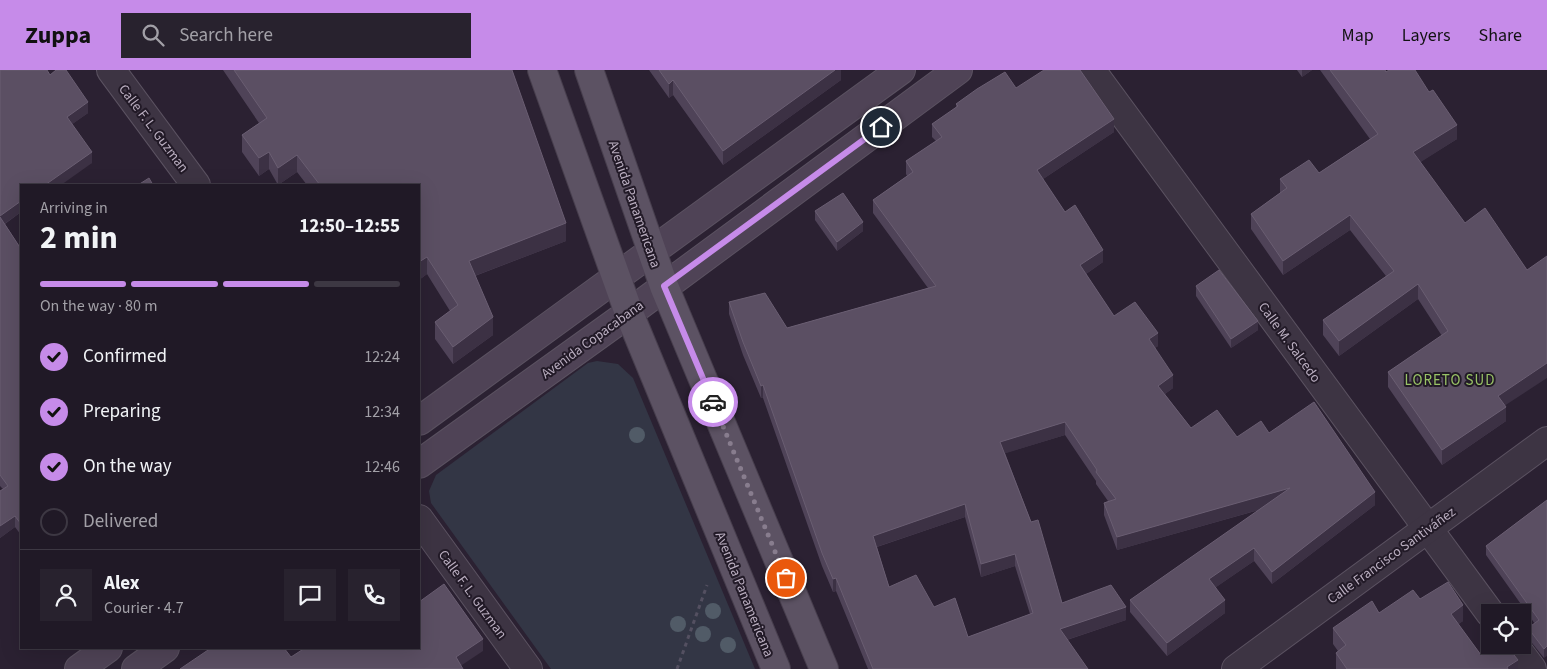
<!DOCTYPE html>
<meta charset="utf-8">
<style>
body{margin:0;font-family:"Source Sans 3",sans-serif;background:#28222e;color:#f1f3f6;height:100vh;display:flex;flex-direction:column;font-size:19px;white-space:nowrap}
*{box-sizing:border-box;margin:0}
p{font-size:16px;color:#a2a0a7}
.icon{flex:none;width:28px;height:28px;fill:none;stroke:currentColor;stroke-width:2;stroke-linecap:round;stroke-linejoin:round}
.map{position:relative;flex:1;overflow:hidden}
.side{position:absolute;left:20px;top:114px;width:400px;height:465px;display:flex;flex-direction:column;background:#201926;border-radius:0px;box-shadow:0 5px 20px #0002,0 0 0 1px #3d3843}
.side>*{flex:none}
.controls{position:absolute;left:1481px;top:534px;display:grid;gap:10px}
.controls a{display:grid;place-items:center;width:50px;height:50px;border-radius:0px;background:#201926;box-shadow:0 5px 20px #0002,0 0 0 1px #3d3843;font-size:25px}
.pin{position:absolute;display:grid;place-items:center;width:42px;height:42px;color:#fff;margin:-21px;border:2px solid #fff;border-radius:50%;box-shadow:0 1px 5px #0007}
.courier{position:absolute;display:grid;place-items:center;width:50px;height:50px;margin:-25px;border:4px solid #c68be9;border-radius:50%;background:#fff;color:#222;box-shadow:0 1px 6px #0007}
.overview em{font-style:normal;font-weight:700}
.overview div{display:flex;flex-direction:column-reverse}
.overview{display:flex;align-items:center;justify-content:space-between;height:85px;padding:0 20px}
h1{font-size:32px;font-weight:700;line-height:38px}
.bar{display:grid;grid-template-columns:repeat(4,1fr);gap:8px 5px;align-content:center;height:60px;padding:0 20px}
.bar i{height:6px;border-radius:4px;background:#3d3843}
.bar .on{background:#c68be9}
.bar p{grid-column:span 4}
.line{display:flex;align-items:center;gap:12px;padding:0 20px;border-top:1px solid #3d3843}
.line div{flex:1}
.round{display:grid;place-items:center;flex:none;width:52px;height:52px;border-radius:0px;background:#28222e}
ol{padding:0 20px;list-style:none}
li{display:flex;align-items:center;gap:15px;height:55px}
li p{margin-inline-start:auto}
li .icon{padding:5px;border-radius:50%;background:#c68be9;color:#111;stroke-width:4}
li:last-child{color:#a2a0a7}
li i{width:28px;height:28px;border:2px solid #3d3843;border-radius:50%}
header{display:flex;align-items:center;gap:30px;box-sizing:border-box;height:70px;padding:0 25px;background:#c68be9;color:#111}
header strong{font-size:24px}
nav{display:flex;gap:28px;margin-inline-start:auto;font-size:18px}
.search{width:350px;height:45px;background:#28222e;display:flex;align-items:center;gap:12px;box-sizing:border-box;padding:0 18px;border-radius:0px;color:#a2a0a7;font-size:19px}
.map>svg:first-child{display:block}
.green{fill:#333645}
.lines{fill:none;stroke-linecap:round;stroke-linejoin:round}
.minor-casing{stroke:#5b5261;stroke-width:30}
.secondary-casing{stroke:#5b5261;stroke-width:30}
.primary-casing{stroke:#473e4d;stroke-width:30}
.path{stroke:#545061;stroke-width:3;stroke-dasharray:4 4;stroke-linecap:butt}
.minor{stroke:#3d3443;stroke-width:28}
.secondary{stroke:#4f4356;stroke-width:28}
.primary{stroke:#5c5263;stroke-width:28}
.tree{fill:#515b67}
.wall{fill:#4f4358;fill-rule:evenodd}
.shaded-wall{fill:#3c3144}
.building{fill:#5b4f63;stroke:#6a5e72;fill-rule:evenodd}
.done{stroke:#887d8e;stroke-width:5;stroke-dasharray:0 9}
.route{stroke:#c68be9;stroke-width:6}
.labels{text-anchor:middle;stroke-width:4;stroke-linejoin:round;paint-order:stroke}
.street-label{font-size:14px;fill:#baaec0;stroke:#221a27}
.neighbourhood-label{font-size:15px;letter-spacing:1px;fill:#99c366;stroke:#221a27}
</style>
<header>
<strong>Zuppa</strong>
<div class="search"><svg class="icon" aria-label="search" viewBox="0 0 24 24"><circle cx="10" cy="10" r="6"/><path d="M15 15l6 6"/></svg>Search here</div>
<nav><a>Map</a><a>Layers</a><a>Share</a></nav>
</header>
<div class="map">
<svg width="1547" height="599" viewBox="0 0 1547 599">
<rect width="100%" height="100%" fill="#2b2132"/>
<polygon class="green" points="597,291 618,294 633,308 755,599 551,599 431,433 429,421 436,405 588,293"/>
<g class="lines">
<g class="minor-casing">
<g id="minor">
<polyline points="111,0 196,115"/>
<polyline points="1091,0 1490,543"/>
<polyline points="419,449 528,599"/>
<polyline points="1514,575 1532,599"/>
<polyline points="1236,599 1547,371"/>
</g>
</g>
<g class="secondary-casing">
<g id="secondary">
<polyline points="419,351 901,0"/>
<polyline points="419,394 629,243 958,0"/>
<polyline points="79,599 108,578"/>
<polyline points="136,599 165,578"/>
</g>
</g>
<g class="primary-casing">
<g id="primary">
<polyline points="542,0 629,243 776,599"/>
<polyline points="589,0 664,216 824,599"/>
</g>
</g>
<polyline class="path" points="677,599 707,515"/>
<use href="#minor" class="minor"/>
<use href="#secondary" class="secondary"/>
<use href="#primary" class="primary"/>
</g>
<g class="tree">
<circle cx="637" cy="365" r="8"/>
<circle cx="713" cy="541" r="8"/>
<circle cx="678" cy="554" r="8"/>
<circle cx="703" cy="564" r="8"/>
<circle cx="728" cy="575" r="8"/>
</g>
<g class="wall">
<polygon points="0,0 50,5 88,43 72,54 92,93 21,115 21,142 5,154 21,179 21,465 15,457 0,468 0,421 3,419 0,416"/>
<polygon points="223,0 512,0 566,171 475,206 493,265 453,294 435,269 435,252 450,241 427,204 419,210 419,115 307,115 297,102 278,115 269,99 259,106 242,82 242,65 259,53"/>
<polygon points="649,0 841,0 841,10 723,95 673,25 669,28"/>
<polygon points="1297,0 1312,0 1302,7"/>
<polygon points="1320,0 1385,0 1457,69 1420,92 1505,336 1506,351 1442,395 1388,317 1388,302 1442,266 1418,229 1339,286 1323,265 1323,250 1386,206 1350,160 1283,205 1251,159 1251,144 1280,123 1280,109 1319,103 1370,69"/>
<path d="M1016,18L1114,62L1043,109L1065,142L1103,192L1086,204L1114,246L1158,276L1155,278L1173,318L1165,324L1191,358L1237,367L1269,363L1375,435L1272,514L1254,491L1216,517L1225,543L1167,586L1130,542V530L1259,440L1117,480L1104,445V433L1108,431L1096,414V411L1065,365L1005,383L1062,533L1126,550L1067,570L1088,599H868L836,521L833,522L822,496L763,328H761L743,285L729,244V232L787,258L928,218L873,143V130L907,106L906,104V91L936,71L932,67V54L956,38V34ZM965,447L981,507L1015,496L1030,544L968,567L934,537L889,517L877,477Z"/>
<polygon points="815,141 863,161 837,181 815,150"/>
<polygon points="1196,216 1258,260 1231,278 1196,226"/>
<polygon points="1547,430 1544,588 1528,568 1528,558 1535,554 1486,485 1486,476"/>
<polygon points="1420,529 1463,551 1458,554 1481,585 1518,599 1336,599 1336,583 1338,581 1333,574 1333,558"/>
</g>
<g class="shaded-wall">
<polygon points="835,0 841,0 841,10 723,95 723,81"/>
<polygon points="1302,0 1312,0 1302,7"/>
<polygon points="673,10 673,25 669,28 669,14"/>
<polygon points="88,32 88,43 67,58 67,47"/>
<polygon points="1114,49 1114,62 1037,113 1037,100"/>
<polygon points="1457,55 1457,69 1413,97 1413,82"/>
<polygon points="92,82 92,93 61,115 45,115"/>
<polygon points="269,82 269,99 259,106 259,88"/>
<polygon points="297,85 297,102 278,115 278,98"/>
<polygon points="21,131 21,142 0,157 0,146"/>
<polygon points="1350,145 1350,160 1283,205 1283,191"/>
<polygon points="863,152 863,161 837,181 837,172"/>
<polygon points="566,153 566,171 469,208 469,191"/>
<polygon points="1103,180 1103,192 1080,208 1080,195"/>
<polygon points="427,187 427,204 419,210 419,192"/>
<polygon points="1418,214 1418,229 1339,286 1339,271"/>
<polygon points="493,247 493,265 453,294 453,277"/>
<polygon points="1258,251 1258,260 1231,278 1231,269"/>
<polygon points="1158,263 1158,276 1149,282 1149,269"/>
<polygon points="1547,293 1547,308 1498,340 1498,326"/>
<polygon points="1173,305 1173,318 1158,329 1158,316"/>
<polygon points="763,315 763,328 761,328 761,316"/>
<polygon points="1506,337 1506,351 1442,395 1442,380"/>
<polygon points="1065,352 1065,365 1000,385 1000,372"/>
<polygon points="1290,418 1290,431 1117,480 1117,467"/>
<polygon points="1375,422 1375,435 1272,514 1272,502"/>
<polygon points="965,434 965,447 873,478 873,466"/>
<polygon points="15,446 15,457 0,468 0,456"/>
<polygon points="1254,478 1254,491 1209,522 1209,509"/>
<polygon points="1015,484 1015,496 981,507 981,494"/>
<polygon points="836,508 836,521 833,522 833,509"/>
<polygon points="1225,530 1225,543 1167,586 1167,573"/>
<polygon points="1463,535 1463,551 1451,560 1451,544"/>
<polygon points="1126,537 1126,550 1060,572 1060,559"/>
<polygon points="483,569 483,581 456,599 456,587"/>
<polygon points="1547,576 1547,586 1544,588 1544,579"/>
<polygon points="1518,590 1518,599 1507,599 1507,597"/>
</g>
<g class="building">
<polygon points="0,0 47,0 50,5 56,0 66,0 88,32 67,47 92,82 45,115 21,115 21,131 0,146"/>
<polygon points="234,0 512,0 566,153 469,191 493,247 453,277 435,252 458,235 427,187 419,192 419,115 320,115 297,85 278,98 269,82 259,88 242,65 267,48"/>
<polygon points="659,0 835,0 723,81 673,10 669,14"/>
<path d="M1044,0H1080L1114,49L1037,100L1065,142L1075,135L1103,180L1080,195L1114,246L1135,232L1158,263L1149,269L1173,305L1158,316L1191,358L1217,340L1237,367L1261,351L1269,363L1314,332L1375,422L1272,502L1254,478L1209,509L1225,530L1167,573L1130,530L1290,418L1117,467L1104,433L1116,429L1096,402L1097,400L1065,352L1000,372L1031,452L1038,450L1062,533L1111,515L1126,537L1060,559L1088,599H873L836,508L833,509L822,483L763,315L761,316L743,272L729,232L765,223L787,258L936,216L873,130L913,102L906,91L942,67L932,54L958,36L956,34L977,19L1005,2L1016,18ZM965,434L981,494L1015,484L1033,543L968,567L955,528L934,537L916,505L889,517L873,466Z"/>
<polygon points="1330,0 1385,0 1386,2 1389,0 1415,0 1429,22 1433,20 1457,55 1413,82 1465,153 1485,138 1527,200 1547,186 1547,293 1498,326 1506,337 1442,380 1388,302 1448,261 1418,214 1339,271 1323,250 1394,201 1350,145 1283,191 1251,144 1287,118 1280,109 1309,90 1319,103 1378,64"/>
<polygon points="149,108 153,115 138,115"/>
<polygon points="843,123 863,152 837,172 815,141"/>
<polygon points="0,147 21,179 21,454 15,446 0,456 0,421 8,416 0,405"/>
<polygon points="1219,200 1258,251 1231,269 1196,216"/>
<polygon points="1547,430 1547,576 1544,579 1528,558 1539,550 1486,476"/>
<polygon points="1448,512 1463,535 1451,544 1481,585 1495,575 1506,575 1518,590 1507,597 1508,599 1347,599 1336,583 1346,575 1333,558 1372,531 1379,543 1413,520 1420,529"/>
<polygon points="444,514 483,569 456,587 463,599 180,599 211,578 284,578 291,587 305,578 419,578 419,532"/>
</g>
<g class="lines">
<polyline class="done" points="713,332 786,508"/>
<polyline class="route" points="713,332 664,216 881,57"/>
</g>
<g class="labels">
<g class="street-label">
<text transform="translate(154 58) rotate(53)" y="5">Calle F. L. Guzman</text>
<text transform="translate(635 134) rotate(71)" y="5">Avenida Panamericana</text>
<text transform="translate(592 269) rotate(-36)" y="5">Avenida Copacabana</text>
<text transform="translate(1290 272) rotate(54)" y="5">Calle M. Salcedo</text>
<text transform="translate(1391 485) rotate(-36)" y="5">Calle Francisco Santiváñez</text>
<text transform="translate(473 524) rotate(54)" y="5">Calle F. L. Guzman</text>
<text transform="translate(745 524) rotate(68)" y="5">Avenida Panamericana</text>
</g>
<g class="neighbourhood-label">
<text x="1450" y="315">LORETO SUD</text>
</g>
</g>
</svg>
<div class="controls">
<a><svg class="icon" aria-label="locate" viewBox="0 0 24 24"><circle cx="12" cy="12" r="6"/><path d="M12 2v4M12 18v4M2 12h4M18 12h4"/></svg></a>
</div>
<div class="pin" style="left:786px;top:508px;background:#ea580c"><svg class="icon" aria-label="bag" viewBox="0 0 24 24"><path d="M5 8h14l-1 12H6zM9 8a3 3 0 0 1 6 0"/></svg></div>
<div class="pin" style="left:881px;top:57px;background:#1f2937"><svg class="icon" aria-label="home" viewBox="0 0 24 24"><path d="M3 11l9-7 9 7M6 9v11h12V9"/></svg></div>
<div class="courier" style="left:713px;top:332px"><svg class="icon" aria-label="car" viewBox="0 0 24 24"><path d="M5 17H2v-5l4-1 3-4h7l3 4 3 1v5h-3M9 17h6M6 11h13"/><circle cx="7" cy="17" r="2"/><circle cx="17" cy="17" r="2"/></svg></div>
<section class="side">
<div class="overview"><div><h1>2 min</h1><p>Arriving in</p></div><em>12:50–12:55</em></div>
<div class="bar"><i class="on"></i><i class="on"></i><i class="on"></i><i></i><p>On the way · 80 m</p></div>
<ol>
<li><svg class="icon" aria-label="check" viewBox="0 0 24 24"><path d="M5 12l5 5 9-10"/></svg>Confirmed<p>12:24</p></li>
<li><svg class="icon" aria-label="check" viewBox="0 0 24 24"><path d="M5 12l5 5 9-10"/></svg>Preparing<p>12:34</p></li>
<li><svg class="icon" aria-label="check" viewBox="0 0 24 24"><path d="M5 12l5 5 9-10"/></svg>On the way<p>12:46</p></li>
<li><i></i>Delivered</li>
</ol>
<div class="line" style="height:90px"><a class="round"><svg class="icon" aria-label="person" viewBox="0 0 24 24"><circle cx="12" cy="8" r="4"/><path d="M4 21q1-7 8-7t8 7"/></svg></a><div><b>Alex</b><p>Courier · 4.7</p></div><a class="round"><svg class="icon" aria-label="chat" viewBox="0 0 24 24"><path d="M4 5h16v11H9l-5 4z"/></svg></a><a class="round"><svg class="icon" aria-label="phone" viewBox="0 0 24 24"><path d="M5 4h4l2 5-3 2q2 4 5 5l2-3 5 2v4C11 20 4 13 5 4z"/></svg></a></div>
</section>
</div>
